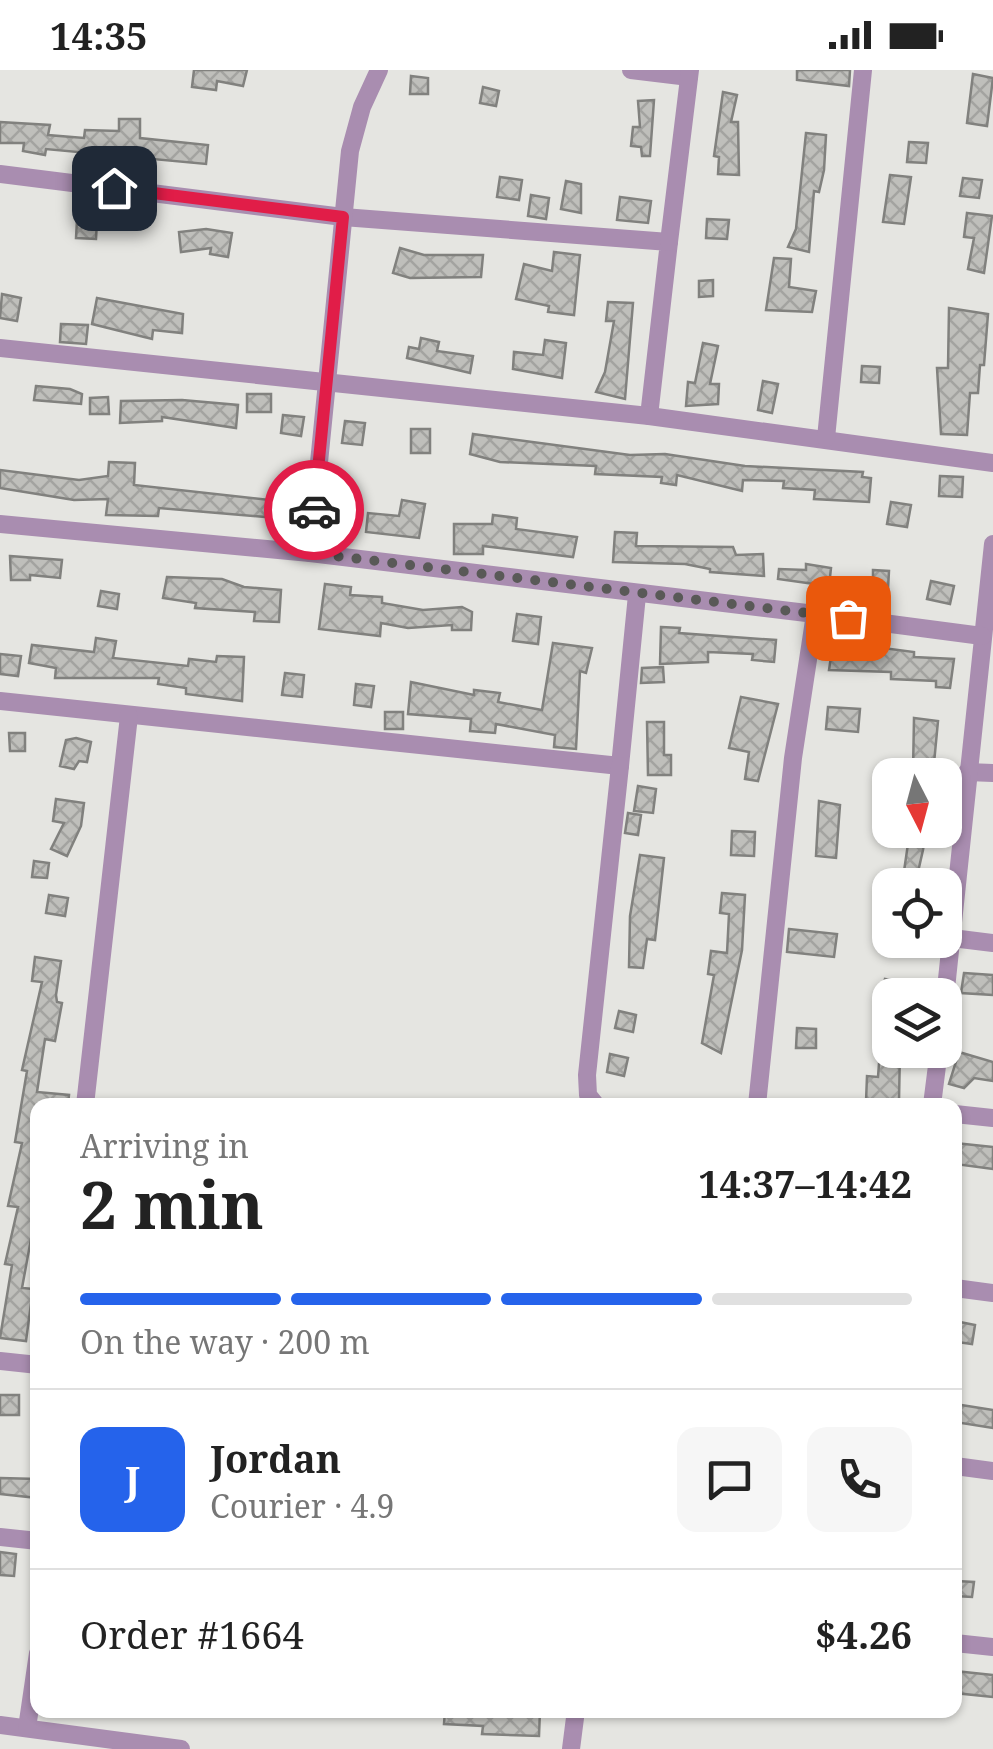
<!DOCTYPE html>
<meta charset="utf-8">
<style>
body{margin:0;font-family:"Noto Serif",serif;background:#f6f6f6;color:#222;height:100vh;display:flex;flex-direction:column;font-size:38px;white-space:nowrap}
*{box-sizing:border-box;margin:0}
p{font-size:32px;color:#767676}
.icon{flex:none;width:55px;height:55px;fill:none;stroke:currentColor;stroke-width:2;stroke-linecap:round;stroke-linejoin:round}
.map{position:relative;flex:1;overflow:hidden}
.side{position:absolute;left:30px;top:1028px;width:932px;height:620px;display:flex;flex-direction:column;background:#fff;border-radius:20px;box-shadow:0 2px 8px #0004}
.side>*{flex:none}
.needle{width:65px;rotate:174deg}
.fabs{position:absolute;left:872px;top:688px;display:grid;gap:20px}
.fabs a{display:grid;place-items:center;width:90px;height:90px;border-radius:20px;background:#fff;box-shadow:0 2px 8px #0004;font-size:50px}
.pin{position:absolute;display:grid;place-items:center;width:85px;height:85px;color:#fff;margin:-42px;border-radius:20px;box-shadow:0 5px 15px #0006}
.courier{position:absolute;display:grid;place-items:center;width:100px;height:100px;margin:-50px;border:8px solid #e11d48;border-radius:50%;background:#fff;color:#222;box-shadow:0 2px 12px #0007}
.summary em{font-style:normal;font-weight:700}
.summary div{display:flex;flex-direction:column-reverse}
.summary{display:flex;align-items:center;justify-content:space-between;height:170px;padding:0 50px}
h1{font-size:65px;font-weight:700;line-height:75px}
.bar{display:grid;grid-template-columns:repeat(4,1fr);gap:15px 10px;align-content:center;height:120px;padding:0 50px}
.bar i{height:12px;border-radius:8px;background:#e0e0e0}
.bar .current{background:#2563eb}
.bar p{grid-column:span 4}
.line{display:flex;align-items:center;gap:25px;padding:0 50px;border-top:2px solid #e0e0e0}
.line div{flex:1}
.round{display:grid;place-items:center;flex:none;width:105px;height:105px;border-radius:20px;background:#f6f6f6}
.status{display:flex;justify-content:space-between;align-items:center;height:70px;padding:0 50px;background:#fff;direction:ltr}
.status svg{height:28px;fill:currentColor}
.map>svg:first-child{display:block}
.building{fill:url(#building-cross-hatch);stroke:#81817e;stroke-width:2.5}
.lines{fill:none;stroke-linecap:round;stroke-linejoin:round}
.street{stroke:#a98db0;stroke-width:18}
.done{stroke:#595957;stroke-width:10;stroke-dasharray:0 18}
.route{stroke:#e11d48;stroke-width:12}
</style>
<div class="status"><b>14:35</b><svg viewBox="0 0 49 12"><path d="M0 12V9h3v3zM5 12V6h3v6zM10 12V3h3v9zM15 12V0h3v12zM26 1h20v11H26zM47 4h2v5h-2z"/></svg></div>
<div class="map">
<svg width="993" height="1679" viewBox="0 0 993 1679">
<defs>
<pattern id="building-cross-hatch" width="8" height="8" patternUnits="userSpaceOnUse" patternTransform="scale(2.5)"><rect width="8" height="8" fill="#bfbfbb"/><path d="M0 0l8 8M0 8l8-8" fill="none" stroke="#a3a3a0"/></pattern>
</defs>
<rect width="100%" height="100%" fill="#e5e5e1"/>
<g class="building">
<polygon points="194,0 247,0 243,16 217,11 216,20 192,17"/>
<polygon points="797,0 850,0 849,16 797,10"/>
<polygon points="973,4 993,8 987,56 967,53"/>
<polygon points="411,6 428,8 428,24 410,24"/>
<polygon points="483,17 499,21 496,36 480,33"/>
<polygon points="723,22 737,25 731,52 738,52 739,105 718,104 719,87 714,86"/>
<polygon points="654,30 650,86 642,86 641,77 631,76 633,57 640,57 638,31"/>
<polygon points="119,49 140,49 140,68 208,75 206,94 46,79 45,85 23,81 24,73 0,73 0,52 50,55 48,65 84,68 85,60 119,61"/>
<polygon points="806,63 826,65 824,100 819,122 814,121 809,182 788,177 796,159"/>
<polygon points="909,72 928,73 926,93 907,92"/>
<polygon points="890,105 911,107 904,154 883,152"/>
<polygon points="500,107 522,110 519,130 497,127"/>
<polygon points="963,108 982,110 979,128 960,126"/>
<polygon points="566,111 581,114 581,143 561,139"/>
<polygon points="531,125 549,128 546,149 528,146"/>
<polygon points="620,127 651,131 648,153 617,150"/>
<polygon points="967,143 992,146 984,203 968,199 974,168 964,167"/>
<polygon points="707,149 729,150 727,169 706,168"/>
<polygon points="77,150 97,151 96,169 76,168"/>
<polygon points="206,159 232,163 228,187 210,184 211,178 181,182 179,162"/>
<polygon points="400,178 424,185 483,185 481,207 410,208 393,203"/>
<polygon points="554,182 580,185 574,245 548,242 549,236 516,229 524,194 552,201"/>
<polygon points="774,188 791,189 789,217 816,221 812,242 766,240"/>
<polygon points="713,210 713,226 699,227 699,211"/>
<polygon points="2,224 21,228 17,251 0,248"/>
<polygon points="97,228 183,244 182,263 153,260 152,269 92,254"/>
<polygon points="608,232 633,233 625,329 596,322 605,302 614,251 606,251"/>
<polygon points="949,238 988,244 984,295 980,295 978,323 970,323 967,365 941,364 937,298 948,298"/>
<polygon points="61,254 88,255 86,274 60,272"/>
<polygon points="421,268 439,272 437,281 473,286 470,303 407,288 409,277 419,279"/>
<polygon points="545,270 566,273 562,308 513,299 514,282 543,285"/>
<polygon points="703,273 718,276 710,314 719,314 718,334 686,336 688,312 695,313"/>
<polygon points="862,296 880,297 879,313 861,312"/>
<polygon points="763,311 778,314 772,343 758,340"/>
<polygon points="36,316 70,319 82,324 81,334 34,330"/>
<rect x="247" y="324" width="24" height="18"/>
<polygon points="108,327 109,344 90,344 90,328"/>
<polygon points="182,330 238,335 236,358 162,347 162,351 120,353 121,331"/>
<polygon points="283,345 304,347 301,366 281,363"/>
<polygon points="345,351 365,353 362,375 342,373"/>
<rect x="411" y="359" width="19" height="24"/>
<polygon points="473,364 630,385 665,384 745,396 863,402 862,407 871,408 869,432 814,429 815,420 783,418 784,411 743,410 742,421 677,405 676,415 661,413 662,407 595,404 596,396 500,392 470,384"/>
<polygon points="109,392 135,393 134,415 278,431 280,423 300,426 294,465 274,462 276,448 159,438 158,446 106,445 108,429 74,430 0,418 0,400 79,410 108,406"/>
<polygon points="940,406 963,407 962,427 939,426"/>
<polygon points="402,430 425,434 419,468 366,462 368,443 399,446"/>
<polygon points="891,432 911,435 907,457 887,454"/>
<polygon points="334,434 356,437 354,453 332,451"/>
<polygon points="493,445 517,448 516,459 577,467 573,487 483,476 483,484 454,484 454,454 492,454"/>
<polygon points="615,462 637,463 636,476 733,477 736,485 763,484 764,506 710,502 710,499 685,494 613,492"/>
<polygon points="10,486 62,490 60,508 30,505 30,510 11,510"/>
<polygon points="806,494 831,498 829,516 778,509 779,499 806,500"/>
<polygon points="873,500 889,501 888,519 873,519"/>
<polygon points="167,507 222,509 244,517 281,520 279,552 254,551 255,542 195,538 196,533 163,528"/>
<polygon points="931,511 954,516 950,534 927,529"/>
<polygon points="325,514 351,517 350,525 382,527 382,533 423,540 462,537 472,542 471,560 452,560 452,555 408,558 381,553 380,566 319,559"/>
<polygon points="101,521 119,524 117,539 98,536"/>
<polygon points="517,544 541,547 538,574 513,571"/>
<polygon points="661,557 680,558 679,563 776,570 774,592 752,590 753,584 708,582 708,592 660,594"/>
<polygon points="96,568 116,571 113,588 188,596 189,589 216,592 217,586 244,587 242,631 186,624 186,618 158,614 159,608 55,608 56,598 29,593 32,575 94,582"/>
<polygon points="553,573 592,578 586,603 580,601 576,679 554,677 555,665 496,654 495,663 470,661 471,649 408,644 411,612 474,625 474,620 500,623 498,632 542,640"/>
<polygon points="860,575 914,582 914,587 954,589 950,618 936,617 936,611 891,609 891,602 829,600 832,580 860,584"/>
<polygon points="0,584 21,586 18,606 0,604"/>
<polygon points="663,597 664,612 641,613 642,598"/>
<polygon points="285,603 304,605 302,627 282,625"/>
<polygon points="356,614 374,616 371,637 354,635"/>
<polygon points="741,627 778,634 758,711 745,709 749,682 729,678"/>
<polygon points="828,637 860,639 858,662 826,659"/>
<rect x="385" y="642" width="18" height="17"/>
<polygon points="914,648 938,651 933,704 913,702"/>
<polygon points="647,652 664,652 664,685 671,685 671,705 648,705"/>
<polygon points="9,663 25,663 25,681 10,681"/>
<polygon points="76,668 91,672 87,692 79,691 74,699 60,696 66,670"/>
<polygon points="638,716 656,719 653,743 634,741"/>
<polygon points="56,729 84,733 81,756 67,786 51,779 64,753 53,751"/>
<polygon points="819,731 840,735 836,788 816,786"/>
<polygon points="628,743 641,745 638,765 625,763"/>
<polygon points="910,760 926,760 923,780 915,815 902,815"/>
<polygon points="732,761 755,762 754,786 731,785"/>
<polygon points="640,785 664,788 655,870 647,869 643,898 629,897 630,846"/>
<polygon points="34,791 49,793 47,808 32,807"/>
<polygon points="722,823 745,825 742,880 721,983 702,973 714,905 708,904 711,881 727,883 729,844 720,843"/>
<polygon points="49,825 68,828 65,846 46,843"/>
<polygon points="789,859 837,864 834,887 787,882"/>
<polygon points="35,887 61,891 56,925 57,932 62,933 55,971 45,969 37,1022 69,1025 68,1035 38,1035 38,1131 22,1218 33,1219 26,1271 0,1268 12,1195 5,1194 18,1137 8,1136 22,1073 15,1072 27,1001 22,1000 42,912 32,911"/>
<polygon points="964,903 993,905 993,925 961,923"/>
<polygon points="885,909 934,916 933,925 882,925"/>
<polygon points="619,941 636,945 633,962 615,958"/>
<polygon points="797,958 816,959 816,978 796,978"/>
<polygon points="880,980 900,980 899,1031 866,1032 867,1006 878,1007"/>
<polygon points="959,982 993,992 993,1011 974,1008 964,1018 949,1014"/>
<polygon points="610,984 628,988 624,1006 607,1002"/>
<polygon points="955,1073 993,1077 993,1099 955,1094"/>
<polygon points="960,1252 975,1255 972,1274 957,1272"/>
<rect x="0" y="1325" width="19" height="20"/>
<polygon points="955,1334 993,1340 993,1358 955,1352"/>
<polygon points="0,1408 38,1409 38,1428 0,1424"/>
<polygon points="0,1482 16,1484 14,1506 0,1505"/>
<polygon points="956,1511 974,1512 972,1527 955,1526"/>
<polygon points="955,1601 993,1605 993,1627 955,1623"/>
<polygon points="445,1640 540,1640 539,1666 482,1664 483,1656 444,1654"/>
</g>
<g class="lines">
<g class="street">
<polyline points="631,0 689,7"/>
<polyline points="0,104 343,147 669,172 649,346"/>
<polyline points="669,172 690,0"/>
<polyline points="0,278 649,346 993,393"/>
<polyline points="826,368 863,0"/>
<polyline points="0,454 310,483 815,544"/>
<polyline points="310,483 350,81 362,37 379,0"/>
<polyline points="0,631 620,696 637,525"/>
<polyline points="967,702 993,703"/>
<polyline points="952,868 993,873"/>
<polyline points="945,928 993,474"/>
<polyline points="85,1035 129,646"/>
<polyline points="596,1035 588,1025 587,1005 620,696"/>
<polyline points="757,1035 793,688 815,544 982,566"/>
<polyline points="932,1035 939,980"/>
<polyline points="955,1044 993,1048"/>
<polyline points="955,1218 993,1223"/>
<polyline points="0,1291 38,1295"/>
<polyline points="955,1396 993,1401"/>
<polyline points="0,1467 38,1471"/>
<polyline points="955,1573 993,1577"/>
<polyline points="0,1655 181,1679"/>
<polyline points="27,1658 38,1583"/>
<polyline points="571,1679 576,1640"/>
</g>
</g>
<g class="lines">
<polyline class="done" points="314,440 310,483 848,548"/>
<polyline class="route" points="114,118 343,147 314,440"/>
</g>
</svg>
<div class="fabs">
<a><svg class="needle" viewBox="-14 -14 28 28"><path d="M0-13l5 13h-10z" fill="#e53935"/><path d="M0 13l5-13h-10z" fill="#767676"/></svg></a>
<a><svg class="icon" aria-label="locate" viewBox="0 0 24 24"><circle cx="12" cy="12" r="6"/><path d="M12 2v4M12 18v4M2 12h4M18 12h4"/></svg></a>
<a><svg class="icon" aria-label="layers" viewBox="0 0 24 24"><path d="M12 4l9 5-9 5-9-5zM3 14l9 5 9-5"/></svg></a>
</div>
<div class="pin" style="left:848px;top:548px;background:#ea580c"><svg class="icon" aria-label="bag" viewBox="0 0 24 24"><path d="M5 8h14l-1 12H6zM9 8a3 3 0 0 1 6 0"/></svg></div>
<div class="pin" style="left:114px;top:118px;background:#1f2937"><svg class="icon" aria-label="home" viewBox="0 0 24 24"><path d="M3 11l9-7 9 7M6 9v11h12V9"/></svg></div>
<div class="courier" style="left:314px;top:440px"><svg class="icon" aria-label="car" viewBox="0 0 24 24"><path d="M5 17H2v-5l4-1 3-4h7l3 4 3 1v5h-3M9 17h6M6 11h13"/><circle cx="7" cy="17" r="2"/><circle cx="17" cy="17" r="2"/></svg></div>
<section class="side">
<div class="summary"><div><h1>2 min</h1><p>Arriving in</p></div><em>14:37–14:42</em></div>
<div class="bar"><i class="current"></i><i class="current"></i><i class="current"></i><i></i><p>On the way · 200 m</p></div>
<div class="line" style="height:180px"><b class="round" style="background:#2563eb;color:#fff">J</b><div><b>Jordan</b><p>Courier · 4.9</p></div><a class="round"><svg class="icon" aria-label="chat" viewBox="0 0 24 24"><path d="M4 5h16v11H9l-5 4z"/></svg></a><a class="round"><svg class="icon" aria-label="phone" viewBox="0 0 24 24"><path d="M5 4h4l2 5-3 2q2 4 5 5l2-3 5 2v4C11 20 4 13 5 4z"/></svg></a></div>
<div class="line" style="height:130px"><div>Order #1664</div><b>$4.26</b></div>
</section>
</div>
